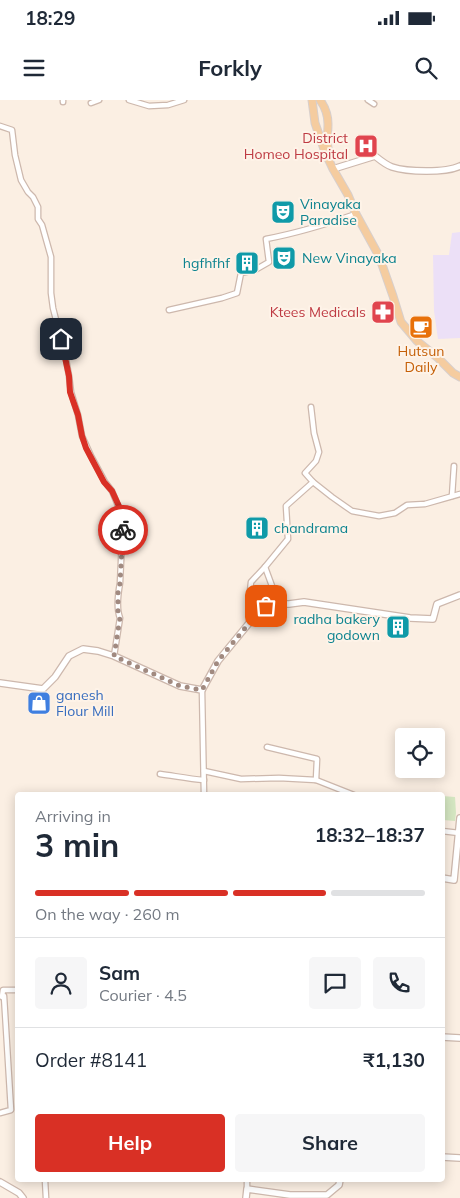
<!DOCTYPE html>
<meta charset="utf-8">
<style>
body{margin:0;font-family:Mulish,sans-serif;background:#f6f6f7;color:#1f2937;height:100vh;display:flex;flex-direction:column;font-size:19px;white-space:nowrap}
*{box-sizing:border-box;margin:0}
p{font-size:16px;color:#747a83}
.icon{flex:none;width:28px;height:28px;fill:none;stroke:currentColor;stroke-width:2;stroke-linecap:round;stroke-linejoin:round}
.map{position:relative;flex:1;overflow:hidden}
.details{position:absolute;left:15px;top:692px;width:430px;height:390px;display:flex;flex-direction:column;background:#fff;border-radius:5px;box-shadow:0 2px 12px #0003}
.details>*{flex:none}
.fabs{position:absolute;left:395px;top:628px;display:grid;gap:10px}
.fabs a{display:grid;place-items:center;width:50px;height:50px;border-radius:5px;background:#fff;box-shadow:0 2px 12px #0003;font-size:25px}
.pin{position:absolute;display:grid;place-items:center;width:42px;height:42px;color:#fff;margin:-21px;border-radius:10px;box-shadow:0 2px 8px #0006}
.courier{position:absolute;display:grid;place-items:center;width:50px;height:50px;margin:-25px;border:4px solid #d93025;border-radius:50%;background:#fff;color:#222;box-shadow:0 1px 6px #0007}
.headline em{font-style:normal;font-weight:700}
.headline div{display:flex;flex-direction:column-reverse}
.headline{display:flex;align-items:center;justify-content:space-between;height:85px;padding:0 20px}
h1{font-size:32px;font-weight:700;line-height:38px}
.bar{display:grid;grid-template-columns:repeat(4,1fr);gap:8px 5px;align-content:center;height:60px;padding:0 20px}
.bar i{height:6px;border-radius:4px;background:#e0e1e3}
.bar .selected{background:#d93025}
.bar p{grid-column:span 4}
.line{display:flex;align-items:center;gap:12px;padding:0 20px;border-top:1px solid #e0e1e3}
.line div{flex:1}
.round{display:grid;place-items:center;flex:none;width:52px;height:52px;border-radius:5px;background:#f6f6f7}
.action{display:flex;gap:10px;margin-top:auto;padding:10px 20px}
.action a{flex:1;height:58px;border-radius:5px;background:#d93025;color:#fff;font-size:20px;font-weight:700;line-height:58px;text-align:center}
.action a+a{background:#f6f6f7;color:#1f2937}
.status{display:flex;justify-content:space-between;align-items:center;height:35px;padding:0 25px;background:#fff;direction:ltr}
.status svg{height:14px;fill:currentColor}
header{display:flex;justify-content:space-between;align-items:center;height:65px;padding:0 20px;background:#fff;font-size:22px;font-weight:700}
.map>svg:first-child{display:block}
.education{fill:#ece0f7}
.green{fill:#d5e7c2}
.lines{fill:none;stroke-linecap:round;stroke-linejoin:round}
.minor-casing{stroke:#cdb8ad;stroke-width:7}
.tertiary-casing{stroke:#cdb8ad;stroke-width:8}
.primary-casing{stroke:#d7cfcd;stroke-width:9}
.minor{stroke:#fff;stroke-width:4.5}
.tertiary{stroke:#fff;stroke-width:5.5}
.primary{stroke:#f5cc9f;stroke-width:7}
.done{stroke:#a18a80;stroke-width:5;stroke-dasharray:0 9}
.route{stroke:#d93025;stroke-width:6}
.labels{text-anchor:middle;stroke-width:4;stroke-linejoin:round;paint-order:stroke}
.health-label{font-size:14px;fill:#be3a42;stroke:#fef3e8;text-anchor:end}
.culture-label{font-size:14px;fill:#0d838f;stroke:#fef3e8;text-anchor:start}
.food-label{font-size:14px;fill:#c56008;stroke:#fef3e8}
.shop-label{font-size:14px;fill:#366cbe;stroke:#fef3e8;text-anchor:start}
</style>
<div class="status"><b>18:29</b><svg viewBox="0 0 49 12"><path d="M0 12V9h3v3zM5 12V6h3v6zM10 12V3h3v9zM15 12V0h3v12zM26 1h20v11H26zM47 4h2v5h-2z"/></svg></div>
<header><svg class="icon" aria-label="menu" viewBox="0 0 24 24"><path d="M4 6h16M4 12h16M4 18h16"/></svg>Forkly<svg class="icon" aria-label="search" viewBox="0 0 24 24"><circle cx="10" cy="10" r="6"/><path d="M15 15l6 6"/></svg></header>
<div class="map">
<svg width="460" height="1098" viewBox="0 0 460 1098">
<rect width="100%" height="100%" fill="#fbefe3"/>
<polygon class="education" points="460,132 460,238 438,239 434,211 433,155 449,155 452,133"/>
<polygon class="green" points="442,696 455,697 456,713 455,721 443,720"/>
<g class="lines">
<g class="minor-casing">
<g id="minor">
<polyline points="63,0 63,2"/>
<polyline points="129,0 149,6 168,5 184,0"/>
<polyline points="368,0 374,4"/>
<polyline points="91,3 99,0"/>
<path d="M0,26L12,30L15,55L21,80L28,92L33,97L38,107V119L42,125L51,157V193L53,208L66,259L69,276L71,292L78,315L82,336L91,356L105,382L112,391L123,418L120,483C118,494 116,508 120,518L114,556"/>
<path d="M169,210L222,198L237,193L241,173L255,170L269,162L266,139C298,133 324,125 356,114"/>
<polyline points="311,307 314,333 319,352 316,361 305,373 313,382 332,397 352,411 379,416 395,413 407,405 425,404 460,394"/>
<polyline points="452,396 454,366"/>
<polyline points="265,467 251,482 250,491 266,505"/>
<polyline points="273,504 272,486 265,467 288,439 286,406 313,382"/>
<polyline points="202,590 204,695"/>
<polyline points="267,647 317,659 316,680"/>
<polyline points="204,671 241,679 279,678 316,680 354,695"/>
<path d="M160,674C175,676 189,679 204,680"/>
<polyline points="442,731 459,733"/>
<polyline points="0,1013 11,1010 4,896 2,897 3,890 18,890"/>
<polyline points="45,1080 46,1098"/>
<polyline points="247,1089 247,1080"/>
</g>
</g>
<g class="tertiary-casing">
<g id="tertiary">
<path d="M333,69L375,56C380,60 386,65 392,67C407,72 446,73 460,66"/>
<polyline points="0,583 43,589 55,577 69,556 83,549 98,551 114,556 180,586 202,590 218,561 259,511 266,505 273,504 289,504 304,502 410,518 433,519 437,504 460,495"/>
<polyline points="442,778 454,780 460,718"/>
<polyline points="442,937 460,938"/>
<polyline points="442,1057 460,1058"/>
<polyline points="0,1082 19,1093 23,1098"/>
<polyline points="246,1098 247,1089 290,1095 327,1095 339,1085 340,1080"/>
</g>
</g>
<g class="primary-casing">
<g id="primary">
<polyline points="312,0 315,23 325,52 333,69 348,95 356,114 379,156 393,196 401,222 417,241 438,258 453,273 460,277"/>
<path d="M320,0C325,7 328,15 328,24C328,34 326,43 329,53"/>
</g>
</g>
<use href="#minor" class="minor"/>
<use href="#tertiary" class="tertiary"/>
<use href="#primary" class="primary"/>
</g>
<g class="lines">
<polyline class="done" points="123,430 120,483 118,493 118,514 120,518 114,556 180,586 202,590 218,561 259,511 266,506"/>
<polyline class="route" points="61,239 69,276 70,292 78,315 82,336 86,348 104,382 112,391 123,415 123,430"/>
</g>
<defs>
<g id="hospital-square" transform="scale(1.25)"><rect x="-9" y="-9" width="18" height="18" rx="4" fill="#e0444e" stroke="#fef3e8"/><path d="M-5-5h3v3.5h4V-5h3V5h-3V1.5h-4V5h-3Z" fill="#fff"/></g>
<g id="theatre-square" transform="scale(1.25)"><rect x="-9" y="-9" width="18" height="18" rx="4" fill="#0f9aa8" stroke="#fef3e8"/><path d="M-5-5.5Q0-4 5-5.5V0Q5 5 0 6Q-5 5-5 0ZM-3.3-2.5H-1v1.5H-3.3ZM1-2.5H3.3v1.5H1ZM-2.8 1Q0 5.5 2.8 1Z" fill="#fff"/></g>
<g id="building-square" transform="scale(1.25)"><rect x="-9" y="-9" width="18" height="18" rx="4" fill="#0f9aa8" stroke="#fef3e8"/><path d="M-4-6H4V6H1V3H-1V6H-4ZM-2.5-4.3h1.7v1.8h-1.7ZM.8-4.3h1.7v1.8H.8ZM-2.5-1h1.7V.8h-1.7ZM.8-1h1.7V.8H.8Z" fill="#fff"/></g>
<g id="pharmacy-square" transform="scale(1.25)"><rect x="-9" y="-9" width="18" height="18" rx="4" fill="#e0444e" stroke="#fef3e8"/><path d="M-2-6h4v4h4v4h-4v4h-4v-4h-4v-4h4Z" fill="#fff"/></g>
<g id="cafe-square" transform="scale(1.25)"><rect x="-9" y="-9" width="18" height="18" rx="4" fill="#e8710a" stroke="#fef3e8"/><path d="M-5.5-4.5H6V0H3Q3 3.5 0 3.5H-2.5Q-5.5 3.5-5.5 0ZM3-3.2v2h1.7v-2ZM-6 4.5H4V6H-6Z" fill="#fff"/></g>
<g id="shop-square" transform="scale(1.25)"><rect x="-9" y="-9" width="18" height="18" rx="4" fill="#3f7fe0" stroke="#fef3e8"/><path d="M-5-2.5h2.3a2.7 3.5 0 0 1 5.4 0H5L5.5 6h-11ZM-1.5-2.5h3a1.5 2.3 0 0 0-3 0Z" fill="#fff"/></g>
</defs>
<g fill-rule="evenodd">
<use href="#hospital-square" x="366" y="46"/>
<use href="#theatre-square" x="283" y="112"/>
<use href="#theatre-square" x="284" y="158"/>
<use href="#building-square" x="247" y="163"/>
<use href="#pharmacy-square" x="383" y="212"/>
<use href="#cafe-square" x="421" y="227"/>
<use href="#building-square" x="257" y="428"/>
<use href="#building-square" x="398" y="527"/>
<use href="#shop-square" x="39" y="603"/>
</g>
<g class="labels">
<g class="health-label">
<text x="348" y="43">District<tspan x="348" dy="16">Homeo Hospital</tspan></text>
<text x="366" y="217">Ktees Medicals</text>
</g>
<g class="culture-label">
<text x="300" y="109">Vinayaka<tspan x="300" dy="16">Paradise</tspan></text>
<text x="302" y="163">New Vinayaka</text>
<text x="230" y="168" text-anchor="end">hgfhfhf</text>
<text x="274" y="433">chandrama</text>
<text x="380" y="524" text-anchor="end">radha bakery<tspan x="380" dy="16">godown</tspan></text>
</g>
<g class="food-label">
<text x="421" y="256">Hutsun<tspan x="421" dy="16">Daily</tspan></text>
</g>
<g class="shop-label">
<text x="56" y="600">ganesh<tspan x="56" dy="16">Flour Mill</tspan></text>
</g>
</g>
</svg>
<div class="fabs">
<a><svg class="icon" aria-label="locate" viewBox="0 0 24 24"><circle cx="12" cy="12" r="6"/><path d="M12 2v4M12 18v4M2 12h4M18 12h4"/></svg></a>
</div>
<div class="pin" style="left:266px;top:506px;background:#ea580c"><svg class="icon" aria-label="bag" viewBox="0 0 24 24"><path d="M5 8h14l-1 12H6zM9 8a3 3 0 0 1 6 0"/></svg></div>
<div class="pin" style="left:61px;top:239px;background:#1f2937"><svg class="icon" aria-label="home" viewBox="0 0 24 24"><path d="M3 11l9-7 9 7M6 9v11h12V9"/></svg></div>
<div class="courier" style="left:123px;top:430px"><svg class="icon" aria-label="bike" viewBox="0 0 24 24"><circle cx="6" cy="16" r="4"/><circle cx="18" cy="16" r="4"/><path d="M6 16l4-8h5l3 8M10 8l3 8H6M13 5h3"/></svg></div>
<section class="details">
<div class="headline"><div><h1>3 min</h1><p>Arriving in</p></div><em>18:32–18:37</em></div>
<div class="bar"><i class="selected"></i><i class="selected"></i><i class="selected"></i><i></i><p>On the way · 260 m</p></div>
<div class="line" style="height:90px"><a class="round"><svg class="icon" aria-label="person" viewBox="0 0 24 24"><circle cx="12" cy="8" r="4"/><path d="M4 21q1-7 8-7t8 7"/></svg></a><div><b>Sam</b><p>Courier · 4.5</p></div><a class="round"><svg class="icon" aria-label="chat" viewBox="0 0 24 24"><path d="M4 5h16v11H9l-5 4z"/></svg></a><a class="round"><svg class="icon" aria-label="phone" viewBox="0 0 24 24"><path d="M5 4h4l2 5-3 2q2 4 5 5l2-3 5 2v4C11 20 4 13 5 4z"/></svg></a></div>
<div class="line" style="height:65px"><div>Order #8141</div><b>₹1,130</b></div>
<div class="action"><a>Help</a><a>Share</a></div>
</section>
</div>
